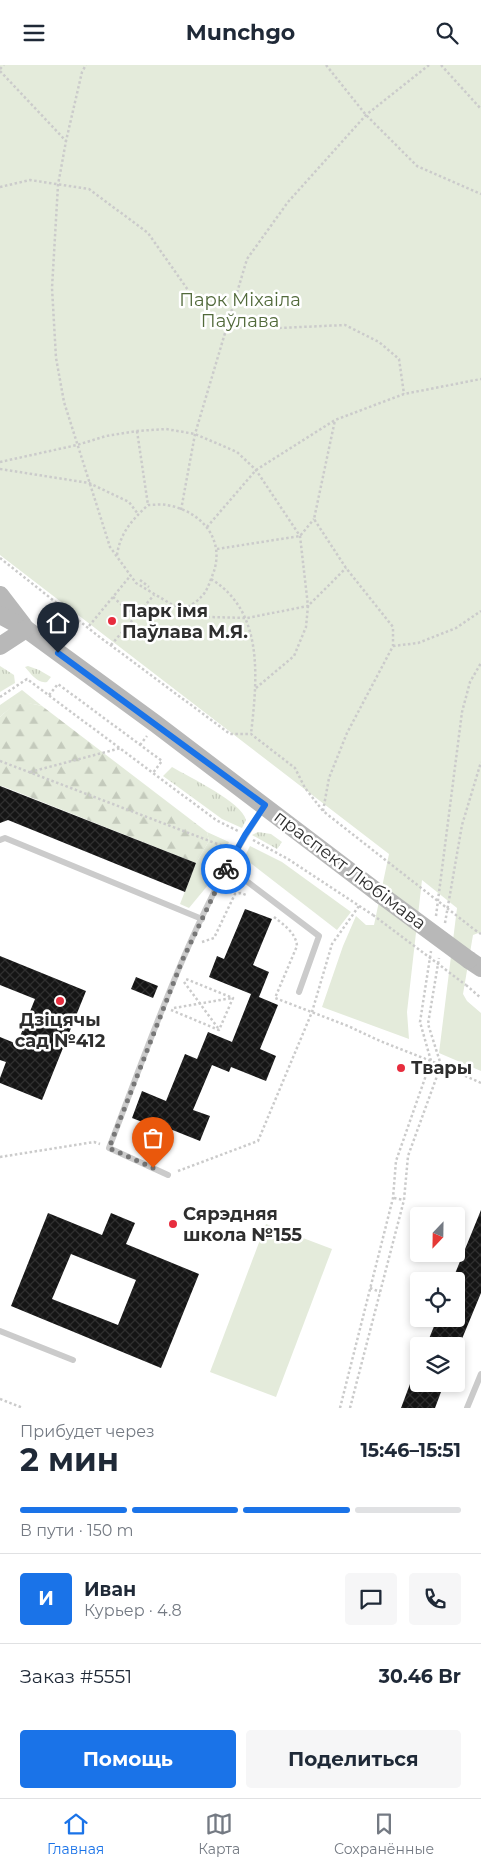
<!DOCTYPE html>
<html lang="ru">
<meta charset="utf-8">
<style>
body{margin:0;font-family:Montserrat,sans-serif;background:#f6f6f7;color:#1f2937;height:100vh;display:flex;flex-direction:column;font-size:19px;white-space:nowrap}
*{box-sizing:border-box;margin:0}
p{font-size:16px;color:#747a83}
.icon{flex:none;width:28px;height:28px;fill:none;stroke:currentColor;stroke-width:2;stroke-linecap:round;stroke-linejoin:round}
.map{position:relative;height:1343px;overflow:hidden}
.drawer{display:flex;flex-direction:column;background:#fff;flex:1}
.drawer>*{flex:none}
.needle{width:32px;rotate:202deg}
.controls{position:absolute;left:410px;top:1142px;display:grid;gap:10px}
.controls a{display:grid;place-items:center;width:55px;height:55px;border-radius:5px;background:#fff;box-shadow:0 2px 8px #0003;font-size:25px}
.pin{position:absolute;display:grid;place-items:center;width:42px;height:42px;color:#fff;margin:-51px -21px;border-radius:50% 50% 50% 0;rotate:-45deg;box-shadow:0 0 5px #0007}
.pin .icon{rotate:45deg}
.courier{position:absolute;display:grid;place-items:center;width:50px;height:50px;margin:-25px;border:4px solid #1a73e8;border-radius:50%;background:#fff;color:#222;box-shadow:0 1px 6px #0007}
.summary em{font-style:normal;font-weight:700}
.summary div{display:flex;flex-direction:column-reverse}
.summary{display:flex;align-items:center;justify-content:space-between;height:85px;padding:0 20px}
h1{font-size:32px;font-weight:700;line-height:38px}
.bar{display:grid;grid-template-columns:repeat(4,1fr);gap:8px 5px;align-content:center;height:60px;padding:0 20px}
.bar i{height:6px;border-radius:4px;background:#e0e1e3}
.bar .active{background:#1a73e8}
.bar p{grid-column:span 4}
.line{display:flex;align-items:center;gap:12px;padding:0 20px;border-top:1px solid #e0e1e3}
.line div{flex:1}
.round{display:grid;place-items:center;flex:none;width:52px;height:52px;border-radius:5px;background:#f6f6f7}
.action{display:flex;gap:10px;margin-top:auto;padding:10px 20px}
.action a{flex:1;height:58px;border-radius:5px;background:#1a73e8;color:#fff;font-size:20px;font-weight:700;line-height:58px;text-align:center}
.action a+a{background:#f6f6f7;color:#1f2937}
header{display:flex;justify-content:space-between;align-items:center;height:65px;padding:0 20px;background:#fff;font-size:22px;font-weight:700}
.tabs{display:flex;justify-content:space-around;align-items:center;height:70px;border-top:1px solid #e0e1e3;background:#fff;font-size:14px;color:#747a83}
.tabs a{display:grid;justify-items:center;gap:2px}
.tabs .active{color:#1a73e8}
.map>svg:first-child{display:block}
.grass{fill:url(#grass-tufts)}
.forest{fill:url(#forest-firs)}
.park{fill:#e4ebdb}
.building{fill:url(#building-cross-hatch);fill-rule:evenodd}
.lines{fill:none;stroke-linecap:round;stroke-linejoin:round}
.path{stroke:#cbcbcb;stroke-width:2.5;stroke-dasharray:2.5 2.5;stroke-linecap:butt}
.lane{stroke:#cbcbcb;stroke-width:6}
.secondary{stroke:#b8b8b8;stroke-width:18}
.path-bridge{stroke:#cbcbcb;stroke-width:2.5;stroke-dasharray:2.5 2.5;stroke-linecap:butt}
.secondary-bridge{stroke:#b8b8b8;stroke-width:18}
.done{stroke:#777;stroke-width:5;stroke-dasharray:0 9}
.route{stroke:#1a73e8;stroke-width:6}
.poi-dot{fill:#e72d3e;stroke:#fff;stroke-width:2}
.labels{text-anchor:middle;stroke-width:5;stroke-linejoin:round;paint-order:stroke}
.park-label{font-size:18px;fill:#526a3b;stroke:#fff}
.poi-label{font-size:18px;font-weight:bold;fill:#2e2e2e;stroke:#fff;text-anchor:start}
.street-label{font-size:18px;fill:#2e2e2e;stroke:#fff}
</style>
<header><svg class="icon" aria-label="menu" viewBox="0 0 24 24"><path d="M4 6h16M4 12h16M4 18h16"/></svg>Munchgo<svg class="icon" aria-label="search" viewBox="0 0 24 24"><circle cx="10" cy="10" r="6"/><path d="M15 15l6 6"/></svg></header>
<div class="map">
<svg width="481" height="1343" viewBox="0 0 481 1343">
<defs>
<pattern id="grass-tufts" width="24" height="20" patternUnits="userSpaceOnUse" patternTransform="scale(1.25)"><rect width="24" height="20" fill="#e4ebdb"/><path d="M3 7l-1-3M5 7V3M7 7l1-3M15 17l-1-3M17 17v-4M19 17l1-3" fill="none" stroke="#c4cabc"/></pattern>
<pattern id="forest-firs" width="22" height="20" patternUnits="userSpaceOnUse" patternTransform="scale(1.25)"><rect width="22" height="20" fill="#e4ebdb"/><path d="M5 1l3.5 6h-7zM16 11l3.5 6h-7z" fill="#c4cabc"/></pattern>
<pattern id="building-cross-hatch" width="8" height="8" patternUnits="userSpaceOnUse" patternTransform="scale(1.25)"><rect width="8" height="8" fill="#151515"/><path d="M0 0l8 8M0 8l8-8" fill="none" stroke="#2f2f2f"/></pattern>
</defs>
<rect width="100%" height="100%" fill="#fff"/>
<g class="grass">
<polygon points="0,601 14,610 15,618 0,627"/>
<path d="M28,601L39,605L51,612L47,617C38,619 31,609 25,602Z"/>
<path d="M172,702C189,712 242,737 246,755L242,763L222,754L163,711Z"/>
<polygon points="258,767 271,769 282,777 277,784 252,770"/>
</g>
<polygon class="forest" points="24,637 42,641 207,767 209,776 196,798 2,721 0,722 0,652 12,641"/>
<g class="park">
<polygon points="0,0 481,0 481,867 473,870 463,929 467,936 481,948 481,1006 439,988 457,843 422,815 407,947 409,974 322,942 343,881 356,851 366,860 374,860 389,789 0,490"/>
<path d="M22,625L42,641C21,636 16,637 0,652V640Z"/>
<polygon points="207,767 229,777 213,814 189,843 180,839 196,798 209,776"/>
<polygon points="250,781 282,797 351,847 337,865 244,793"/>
<polygon points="266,1159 332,1184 276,1332 210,1307"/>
</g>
<g class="building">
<polygon points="0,721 196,798 185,827 8,755 0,758"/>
<polygon points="245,844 272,854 253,900 269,907 259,932 278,940 260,984 276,991 266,1016 231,1002 229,1007 212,1000 193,1045 210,1051 200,1076 165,1062 163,1065 132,1053 142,1026 166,1036 185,989 197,994 208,967 232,977 251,929 209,912 217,891 224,894"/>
<polygon points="0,891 86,926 42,1035 0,1018 0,1013 6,997 0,995 0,972 17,979 35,934 0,920"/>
<polygon points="136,912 158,921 153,933 131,924"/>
<polygon points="481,1145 481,1228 459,1281 426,1281 437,1254 456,1254 456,1216 452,1216"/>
<path d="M48,1148L102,1170L111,1148L135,1158L126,1179L199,1209L161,1303L11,1241ZM71,1189L136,1215L118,1260L52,1234Z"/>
<polygon points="410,1319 444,1319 435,1343 401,1343"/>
</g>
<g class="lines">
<g class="path">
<polyline points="326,0 366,50 417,101 481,129"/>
<polyline points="441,0 481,44"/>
<polyline points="0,4 4,0"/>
<polyline points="0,6 66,76"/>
<polyline points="0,122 30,115 89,124 148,168 188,225 226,262 279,263 345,260 379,277 399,294 404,329"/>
<polyline points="137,366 148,440"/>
<polyline points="0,397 77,380 106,371 137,366 166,364 195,369 237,387 256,405 300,471 308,541 247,553 209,552 171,539 136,518 110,482 64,337 56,293 52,223 58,120 66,76 82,7 86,0"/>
<polyline points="0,404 89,418 129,437 138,449"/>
<polyline points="181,445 195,369 247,194 288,137 366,50 429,0"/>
<polyline points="207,462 256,405 335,355 404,329 481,314"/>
<polyline points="217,484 300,471 314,454"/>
<path d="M117,490C120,468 132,455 148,440C154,440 161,439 167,440C201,446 226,474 213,509C210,516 207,527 201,532C197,537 190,540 185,544"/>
<polyline points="0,493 97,570 230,669 251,669 295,703 305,723 323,746 388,797"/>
<path d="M211,514C265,547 257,615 251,669"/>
<polyline points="140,515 149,522"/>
<polyline points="113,532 135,552"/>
<polyline points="89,561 131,510"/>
<polyline points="111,580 154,530"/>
<polyline points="393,581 418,578 456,563 481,546"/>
<polyline points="256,623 294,591 306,562 308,541 346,503"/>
<polyline points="49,630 58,619 162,696 153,708"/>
<polyline points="0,632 27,614 216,755 238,766"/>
<polyline points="140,680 147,671"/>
<polyline points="0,696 228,783"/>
<polyline points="30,707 121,683"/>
<polyline points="323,746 329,713 347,668 393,581 393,562 346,503 314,454 335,355"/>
<polyline points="253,775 288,794 373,850"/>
<polyline points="436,851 462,647 470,617 481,598"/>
<path d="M274,852C284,860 296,868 297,881L275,933L348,961L380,976L441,1000L481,1018"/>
<polyline points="445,858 462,760 481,697"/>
<polyline points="475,865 481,869"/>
<polyline points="202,877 214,873 235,829 241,828 246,830"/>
<polyline points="184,917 218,963"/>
<polyline points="466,920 481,933"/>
<polyline points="174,943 232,933"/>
<polyline points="171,945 219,965 233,933 186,914"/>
<polyline points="0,1092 94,1077 100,1079"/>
<polyline points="178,1106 258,1076 312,947 332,879 359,841"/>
<polyline points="394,1133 404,1135"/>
<polyline points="370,1223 380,1227"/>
<polyline points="0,1334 23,1343"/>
<polyline points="340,1343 393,1133 396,1096 431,996 420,957 431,886"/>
<polyline points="350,1343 404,1135 408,1091 441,1000 428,959 439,893"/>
</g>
<g class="lane">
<polyline points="0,775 5,773 202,854"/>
<polyline points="228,802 319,871 299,927"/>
<path d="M168,1110L109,1083C154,967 194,845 264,742"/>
<polyline points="0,1266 73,1295"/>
<polyline points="467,1343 481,1309"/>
</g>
<g class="secondary">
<polyline points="0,530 23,560"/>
<polyline points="0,550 26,564 156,659 381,830"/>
<polyline points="0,581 26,564"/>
<polyline points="469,895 481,903"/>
</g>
<g class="path-bridge">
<polyline points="388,797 475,865"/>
<polyline points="373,850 466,920"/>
</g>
<polyline class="secondary-bridge" points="381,830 469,895"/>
</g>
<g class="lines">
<polyline class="done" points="153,1103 109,1083 182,896 226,804"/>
<polyline class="route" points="58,588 265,740 245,770 226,804"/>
</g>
<g class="poi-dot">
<circle cx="112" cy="556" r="5"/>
<circle cx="60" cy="936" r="5"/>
<circle cx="401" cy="1003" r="5"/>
<circle cx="173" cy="1159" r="5"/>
</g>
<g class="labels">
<g class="park-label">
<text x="240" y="241">Парк Міхаіла<tspan x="240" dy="21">Паўлава</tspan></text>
</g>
<g class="poi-label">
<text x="122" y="552">Парк імя<tspan x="122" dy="21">Паўлава М.Я.</tspan></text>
<text x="60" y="961" text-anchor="middle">Дзіцячы<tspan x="60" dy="21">сад №412</tspan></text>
<text x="411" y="1009">Твары</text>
<text x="183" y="1155">Сярэдняя<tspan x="183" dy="21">школа №155</tspan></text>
</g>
<g class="street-label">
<text transform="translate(350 805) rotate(37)" y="6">праспект Любімава</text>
</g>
</g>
</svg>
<div class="controls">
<a><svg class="needle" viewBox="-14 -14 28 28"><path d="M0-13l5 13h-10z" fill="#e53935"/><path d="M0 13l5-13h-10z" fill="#747a83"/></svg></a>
<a><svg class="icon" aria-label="locate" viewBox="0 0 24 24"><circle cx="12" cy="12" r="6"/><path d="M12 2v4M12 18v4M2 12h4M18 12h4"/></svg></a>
<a><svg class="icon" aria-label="layers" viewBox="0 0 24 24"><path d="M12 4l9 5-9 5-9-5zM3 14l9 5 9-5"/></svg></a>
</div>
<div class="pin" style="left:153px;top:1103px;background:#ea580c"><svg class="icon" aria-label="bag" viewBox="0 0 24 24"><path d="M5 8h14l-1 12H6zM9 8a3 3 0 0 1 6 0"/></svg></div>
<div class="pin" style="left:58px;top:588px;background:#1f2937"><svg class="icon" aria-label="home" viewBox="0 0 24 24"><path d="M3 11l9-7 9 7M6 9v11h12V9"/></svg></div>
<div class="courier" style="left:226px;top:804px"><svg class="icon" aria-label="bike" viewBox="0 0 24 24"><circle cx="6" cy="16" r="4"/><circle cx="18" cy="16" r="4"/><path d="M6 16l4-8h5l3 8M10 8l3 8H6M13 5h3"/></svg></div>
</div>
<section class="drawer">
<div class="summary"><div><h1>2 мин</h1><p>Прибудет через</p></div><em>15:46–15:51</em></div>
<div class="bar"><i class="active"></i><i class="active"></i><i class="active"></i><i></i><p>В пути · 150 m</p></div>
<div class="line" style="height:90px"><b class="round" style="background:#1a73e8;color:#fff">И</b><div><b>Иван</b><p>Курьер · 4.8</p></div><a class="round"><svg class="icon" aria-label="chat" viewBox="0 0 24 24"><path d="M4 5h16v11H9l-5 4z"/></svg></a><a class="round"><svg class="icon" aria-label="phone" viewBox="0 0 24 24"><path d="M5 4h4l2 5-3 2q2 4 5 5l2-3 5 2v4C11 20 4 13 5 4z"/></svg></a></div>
<div class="line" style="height:65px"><div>Заказ #5551</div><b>30.46 Br</b></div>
<div class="action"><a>Помощь</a><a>Поделиться</a></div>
</section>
<nav class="tabs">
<a class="active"><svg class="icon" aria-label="home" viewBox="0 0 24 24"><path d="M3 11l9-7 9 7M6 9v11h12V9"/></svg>Главная</a>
<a><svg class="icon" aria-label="map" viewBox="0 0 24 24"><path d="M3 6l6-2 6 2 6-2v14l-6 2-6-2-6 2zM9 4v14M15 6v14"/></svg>Карта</a>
<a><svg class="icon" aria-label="saved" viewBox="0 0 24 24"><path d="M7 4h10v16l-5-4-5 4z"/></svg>Сохранённые</a>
</nav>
